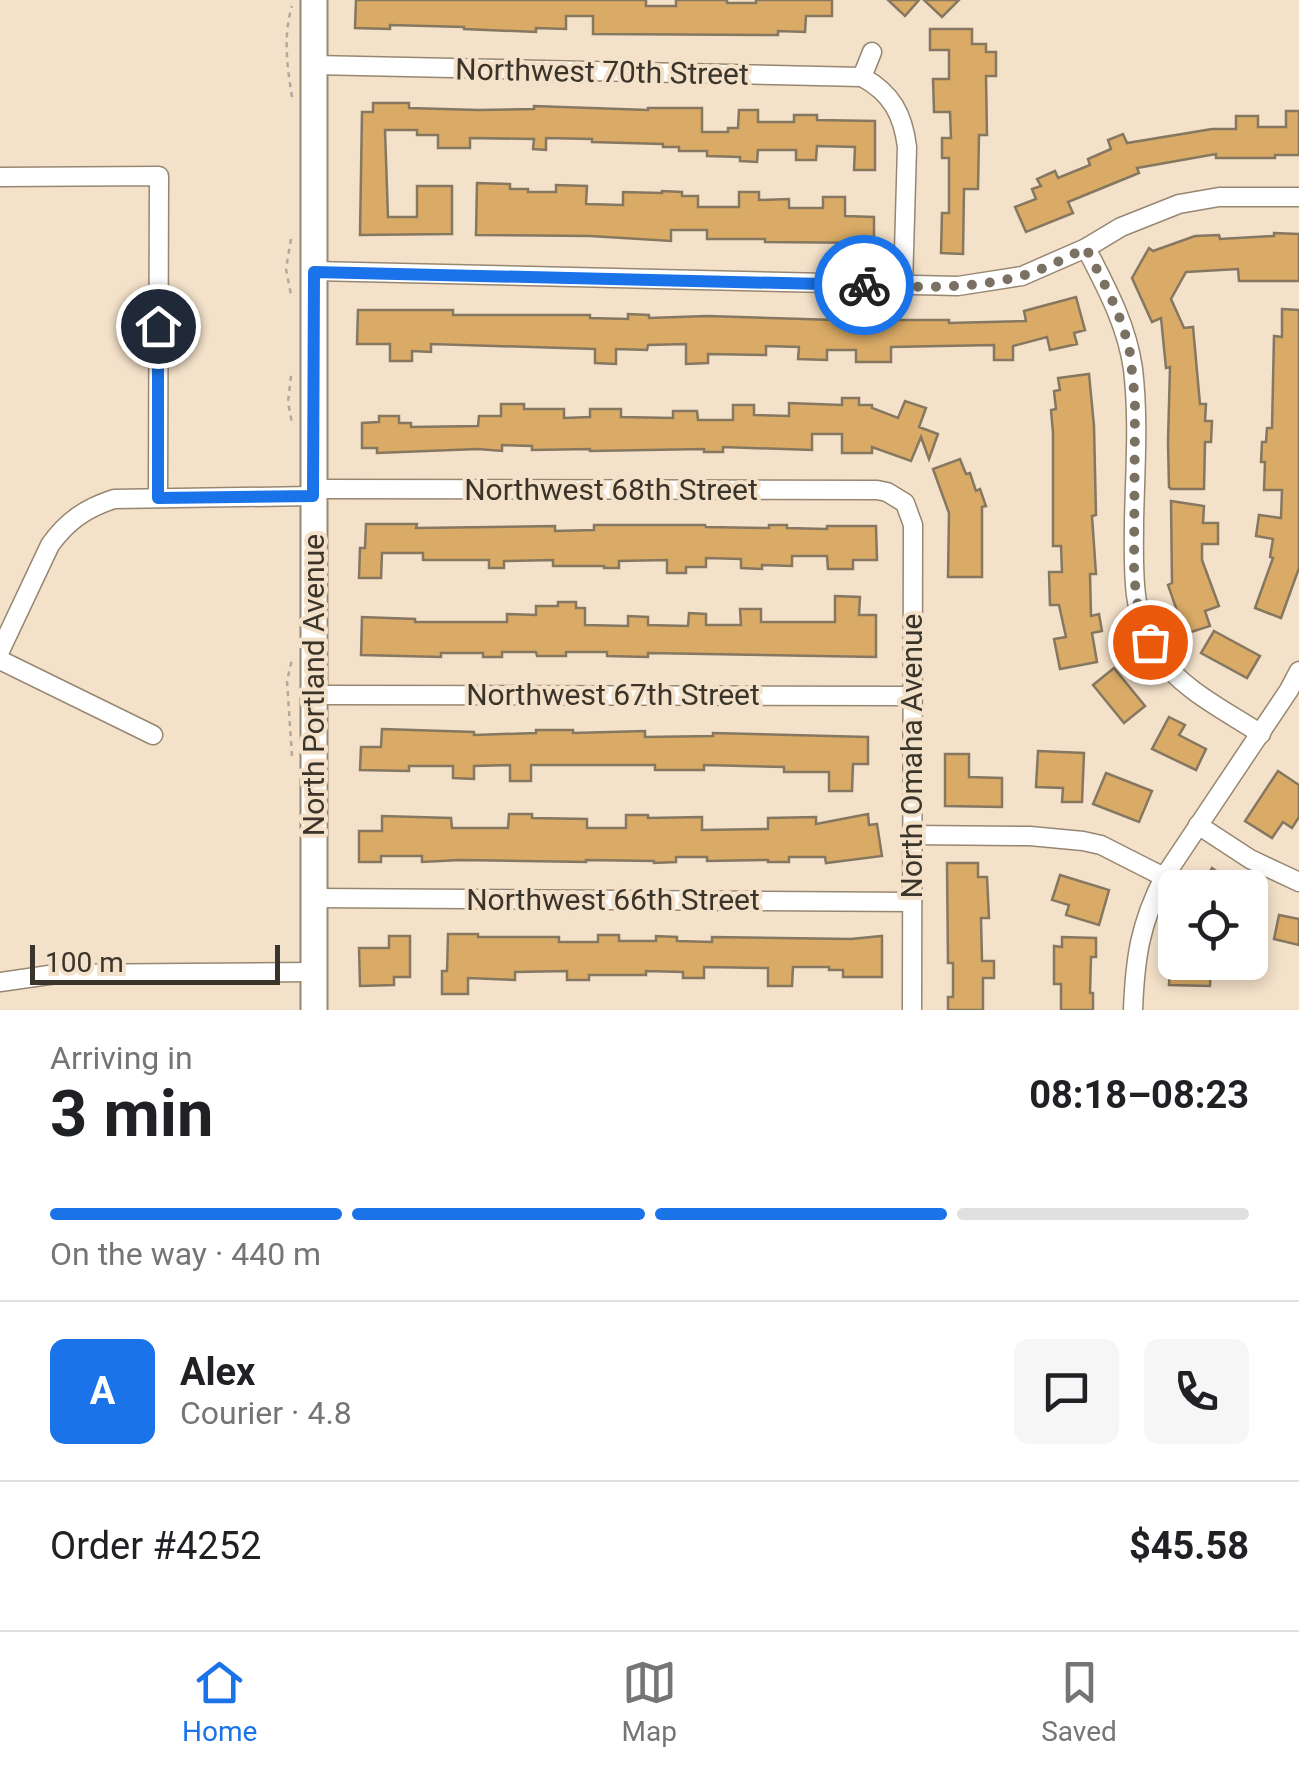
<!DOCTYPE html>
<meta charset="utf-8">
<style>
body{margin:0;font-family:Roboto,sans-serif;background:#f6f6f6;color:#202124;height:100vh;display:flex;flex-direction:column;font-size:38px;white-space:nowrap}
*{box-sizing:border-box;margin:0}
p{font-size:32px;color:#757577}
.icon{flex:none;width:55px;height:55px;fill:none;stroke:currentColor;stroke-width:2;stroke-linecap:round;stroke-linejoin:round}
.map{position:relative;height:1010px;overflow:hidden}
.sheet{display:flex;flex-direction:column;background:#fff;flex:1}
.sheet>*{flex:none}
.buttons{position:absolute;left:1158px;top:870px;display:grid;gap:20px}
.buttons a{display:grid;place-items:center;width:110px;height:110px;border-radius:15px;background:#fff;box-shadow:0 5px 15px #0003;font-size:50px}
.scale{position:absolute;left:30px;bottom:25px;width:250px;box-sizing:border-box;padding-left:10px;border:5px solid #3b342a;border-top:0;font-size:28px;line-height:35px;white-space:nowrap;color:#3b342a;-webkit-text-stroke:8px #f3e1c9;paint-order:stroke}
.pin{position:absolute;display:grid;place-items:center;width:85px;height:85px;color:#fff;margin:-42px;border:5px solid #fff;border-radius:50%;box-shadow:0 2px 10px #0007}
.courier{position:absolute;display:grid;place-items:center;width:100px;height:100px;margin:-50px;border:8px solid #1a73e8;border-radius:50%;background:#fff;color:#222;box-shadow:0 2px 12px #0007}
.overview em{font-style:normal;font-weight:700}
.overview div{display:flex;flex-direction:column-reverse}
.overview{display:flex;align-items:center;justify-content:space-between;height:170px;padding:0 50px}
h1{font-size:65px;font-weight:700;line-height:75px}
.bar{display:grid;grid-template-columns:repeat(4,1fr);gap:15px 10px;align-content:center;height:120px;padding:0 50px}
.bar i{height:12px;border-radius:8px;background:#e0e0e0}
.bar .selected{background:#1a73e8}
.bar p{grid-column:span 4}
.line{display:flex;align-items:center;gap:25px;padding:0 50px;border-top:2px solid #e0e0e0}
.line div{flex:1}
.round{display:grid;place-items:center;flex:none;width:105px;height:105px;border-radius:15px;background:#f6f6f6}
.tabs{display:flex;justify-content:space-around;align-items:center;height:140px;border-top:2px solid #e0e0e0;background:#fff;font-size:28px;color:#757577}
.tabs a{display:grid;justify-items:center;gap:5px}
.tabs .selected{color:#1a73e8}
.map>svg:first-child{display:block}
.building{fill:#d9ab66;stroke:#867761;stroke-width:2.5}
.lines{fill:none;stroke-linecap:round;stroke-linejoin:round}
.street-casing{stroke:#978771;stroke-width:21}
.secondary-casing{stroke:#978771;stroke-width:29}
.path{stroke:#b6a894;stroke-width:2.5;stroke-dasharray:5 5;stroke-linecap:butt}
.street{stroke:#fff;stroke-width:18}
.secondary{stroke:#fff;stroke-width:25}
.done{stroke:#7b7162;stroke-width:10;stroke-dasharray:0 18}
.route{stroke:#1a73e8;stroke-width:12}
.labels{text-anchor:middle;stroke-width:8;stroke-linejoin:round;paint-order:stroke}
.street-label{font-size:30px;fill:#3b342a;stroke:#f3e1c9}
</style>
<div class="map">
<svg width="1299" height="1010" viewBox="0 0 1299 1010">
<rect width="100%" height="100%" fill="#f3e1c9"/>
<g class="building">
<polygon points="356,0 646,0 646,6 676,6 676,0 727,0 727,3 756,3 756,0 832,0 832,16 806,16 805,32 778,31 778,35 593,34 593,16 566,16 566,29 536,28 536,32 464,29 464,27 390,25 390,29 355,28"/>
<polygon points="888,0 919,0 905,16"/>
<polygon points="924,0 959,0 942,17"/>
<polygon points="930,29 972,29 972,44 986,44 986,52 996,52 996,76 986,76 987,135 979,135 978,189 964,189 963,254 941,253 942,213 949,213 949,158 942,158 942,138 951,138 950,112 934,112 933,79 949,79 949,50 930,50"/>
<polygon points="373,103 409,103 409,108 478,110 534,109 534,106 648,110 648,108 702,108 702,132 728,132 728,128 738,128 739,110 758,110 758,122 794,122 794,115 817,115 817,120 875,121 875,170 854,170 855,147 817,146 816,160 796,160 796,150 758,150 757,162 740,161 740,157 707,156 707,151 679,151 679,147 663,147 663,144 592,142 592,139 546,138 546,150 533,149 534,139 470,138 470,148 438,148 438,135 417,135 417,130 385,130 388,217 417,217 417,186 452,186 452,234 360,235 362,112 373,112"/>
<polygon points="1286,111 1299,111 1299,155 1275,155 1275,158 1216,158 1216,154 1137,168 1139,173 1068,202 1073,213 1026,232 1015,207 1036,199 1032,189 1041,186 1037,179 1055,171 1058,178 1090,165 1088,159 1111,149 1108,140 1123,134 1127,143 1212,129 1236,129 1236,116 1258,116 1258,127 1286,127"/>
<polygon points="477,183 510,184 510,189 528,189 528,192 556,192 556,185 587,186 586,204 623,205 623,192 662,193 662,191 682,192 682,196 698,196 698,207 739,207 739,192 759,192 759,200 789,199 789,208 823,208 823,197 845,197 845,216 874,217 874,243 765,242 765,239 707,239 707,230 671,230 671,241 590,236 476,235"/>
<polygon points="1274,233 1299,234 1299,281 1239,281 1238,269 1186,272 1171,299 1184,328 1193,327 1200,404 1206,404 1205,421 1212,421 1211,442 1205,442 1204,489 1171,489 1169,487 1168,442 1170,367 1166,368 1161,318 1152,322 1132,278 1149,248 1153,251 1195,236 1219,235 1220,239 1274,236"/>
<polygon points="1076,297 1085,330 1074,333 1077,344 1050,350 1047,337 1013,346 1013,360 994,360 994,345 891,347 891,362 856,362 856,350 827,350 827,360 798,359 799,347 766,346 766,355 708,354 708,363 686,364 686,344 648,345 647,350 616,349 616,364 595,363 595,349 431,344 431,352 412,351 412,361 390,361 390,344 357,344 358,310 453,310 453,315 590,315 590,318 628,319 628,314 649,315 649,318 707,316 836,320 949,320 949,323 1026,321 1024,311"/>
<polygon points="1282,309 1299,310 1299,568 1281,618 1255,608 1273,558 1270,557 1273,539 1256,536 1259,515 1281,518 1282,490 1264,490 1265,462 1261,462 1262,442 1266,442 1267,428 1272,428 1274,336 1282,337"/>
<polygon points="1089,374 1094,426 1096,515 1092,516 1096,574 1090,574 1091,616 1099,614 1102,631 1092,633 1097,662 1060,669 1054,639 1066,637 1059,605 1050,605 1049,572 1062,572 1061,546 1053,546 1053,433 1051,410 1056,409 1054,391 1060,390 1058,378"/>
<polygon points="842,398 859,398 859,405 872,405 872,408 898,418 905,401 926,408 919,427 938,434 929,459 921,437 911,461 872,447 872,453 842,453 842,434 812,434 812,450 723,447 723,452 704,452 704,449 590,451 590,449 532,450 532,446 502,445 502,451 478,449 377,453 377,448 362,448 362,423 379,422 379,416 399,416 399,423 411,423 411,427 478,426 479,416 501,416 501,404 524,404 524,409 564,409 564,418 590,417 590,409 621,409 621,417 673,418 673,411 697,411 698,420 733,420 733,405 754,405 754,415 789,416 789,403 842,405"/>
<polygon points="960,459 966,474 970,473 976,491 980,489 986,506 982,507 982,577 948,577 949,513 933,469"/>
<polygon points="1171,501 1204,506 1203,523 1218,523 1218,544 1202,544 1202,560 1219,606 1205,611 1210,626 1185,634 1168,585 1172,583"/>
<polygon points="366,524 417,524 416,528 555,526 555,531 594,530 594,525 705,525 706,527 769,528 769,525 787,525 787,528 827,529 827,526 876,526 877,560 853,560 853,569 828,569 827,556 792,556 792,566 762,565 762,569 741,568 741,559 706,558 706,567 686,567 686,573 667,573 667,560 619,561 619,568 604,568 604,566 553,566 553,560 504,561 504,568 489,568 489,560 423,560 423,553 382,553 381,578 359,578 360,548 365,548"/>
<polygon points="835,596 860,597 859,615 876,615 876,657 648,653 648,657 607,656 607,652 566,652 566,656 537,656 536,652 502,652 502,657 483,657 483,653 441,653 441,657 361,655 362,617 415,619 415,622 507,622 507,614 536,615 536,606 558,606 558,602 576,602 576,608 585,608 585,625 628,626 628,616 648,617 648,625 688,626 689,613 706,614 706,625 741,625 740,609 761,609 761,622 835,622"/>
<polygon points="1214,631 1260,656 1247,678 1201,653"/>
<polygon points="1114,668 1145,706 1124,723 1093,685"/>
<polygon points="1169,717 1185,725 1179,735 1206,749 1196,770 1152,749"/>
<polygon points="382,729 474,732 474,735 536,733 536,730 573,730 573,733 645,731 645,737 713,736 713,733 868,737 868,764 853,764 852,791 829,791 829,772 784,772 784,767 704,765 704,770 655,770 655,765 531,765 531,781 510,781 510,765 474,766 474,779 453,778 453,766 409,766 409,771 360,770 361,747 381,747"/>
<polygon points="1038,751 1084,753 1082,802 1062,802 1063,788 1036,787"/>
<polygon points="945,754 969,754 969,777 1002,778 1002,807 945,806"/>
<polygon points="1278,771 1299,785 1299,817 1292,828 1283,822 1272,838 1245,821"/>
<polygon points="1106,773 1152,791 1139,822 1093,804"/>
<polygon points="509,814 532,814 532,818 587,819 587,828 626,828 626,815 648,815 648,818 702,817 702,830 768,829 768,818 816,817 816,824 868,814 869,825 877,824 882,856 826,863 825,857 789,857 789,862 768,862 768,860 707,861 707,857 676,857 676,862 654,863 654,861 586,860 586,862 460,860 422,862 422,856 381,856 381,862 359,862 359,831 382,831 382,816 451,818 452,828 508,828"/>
<polygon points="947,863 978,863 978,877 987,877 989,918 981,918 982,961 994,961 994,978 983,978 983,1010 948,1010 948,997 953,997 953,963 948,963"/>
<polygon points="1212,868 1222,875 1220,878 1235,888 1200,888"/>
<polygon points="1060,875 1109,890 1099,925 1066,915 1069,905 1052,900"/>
<polygon points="1279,915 1299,919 1299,945 1274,939"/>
<polygon points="448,934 478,934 478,937 559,937 559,942 598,942 598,935 619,935 619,941 656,941 656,936 677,937 677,941 712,942 712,937 851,939 882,936 882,977 843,977 843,970 829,970 829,967 793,967 792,986 768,986 768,968 704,967 704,978 683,978 683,972 646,971 646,975 589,975 589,980 567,980 567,971 515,972 515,980 468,978 468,994 442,994 442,971 447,971"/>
<polygon points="389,936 410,936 410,977 394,977 394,985 360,986 359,948 389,948"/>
<polygon points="1062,937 1096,938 1096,957 1091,957 1090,993 1093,993 1093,1010 1061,1010 1061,984 1054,984 1054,946 1062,947"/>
<polygon points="1176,962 1206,962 1206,965 1211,965 1210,986 1169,985 1170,963"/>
</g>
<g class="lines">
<g class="street-casing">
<g id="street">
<polyline points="314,65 862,77 872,52"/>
<path d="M862,77C892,93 903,115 907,147L903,286"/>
<polyline points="0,177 159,176 158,498"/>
<path d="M1086,248C1106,287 1127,325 1133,369C1139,419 1135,471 1134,522C1134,567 1130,616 1158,655C1182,690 1226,711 1261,734"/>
<polyline points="314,271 958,286 1022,276 1086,248 1121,227 1179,204 1219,197 1299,197"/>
<polyline points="313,489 877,490 887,492 905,503 913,525 912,1010"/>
<path d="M0,651L50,545C67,521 86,508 114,499L313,496"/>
<polyline points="0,660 153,735"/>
<polyline points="314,695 912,696"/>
<polyline points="1198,825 1250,859 1299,882"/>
<polyline points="912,835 1030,836 1083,841 1101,845 1164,877"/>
<polyline points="314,898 912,902"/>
<polyline points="0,982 56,974 314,972"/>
<path d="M1133,1010C1135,958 1140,924 1164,877L1289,690L1299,671"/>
</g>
</g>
<g class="secondary-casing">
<polyline id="secondary" points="314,1010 314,0"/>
</g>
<g class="path">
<path d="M292,97C287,66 283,36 292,6"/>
<polyline points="291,239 286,269 291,295"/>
<polyline points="291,376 288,402 292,423"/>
<polyline points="292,756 287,681 292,659"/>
</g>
<use href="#street" class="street"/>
<use href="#secondary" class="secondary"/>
</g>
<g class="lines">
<path class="done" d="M864,285C916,287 970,290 1021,276C1043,270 1065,258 1086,248L1110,295L1123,326L1130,353L1135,400L1134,577L1138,606L1150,642"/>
<polyline class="route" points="158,326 158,498 313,496 314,272 864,285"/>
</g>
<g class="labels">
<g class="street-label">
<text transform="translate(602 72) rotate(1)" y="10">Northwest 70th Street</text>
<text x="611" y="500">Northwest 68th Street</text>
<text transform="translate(314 685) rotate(-90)" y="10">North Portland Avenue</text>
<text x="613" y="705">Northwest 67th Street</text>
<text transform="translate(912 756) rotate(-90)" y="10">North Omaha Avenue</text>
<text x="613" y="910">Northwest 66th Street</text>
</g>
</g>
</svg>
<div class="buttons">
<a><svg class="icon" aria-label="locate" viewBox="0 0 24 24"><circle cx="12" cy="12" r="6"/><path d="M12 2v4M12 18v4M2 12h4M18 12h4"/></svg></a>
</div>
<div class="scale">100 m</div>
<div class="pin" style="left:1150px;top:642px;background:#ea580c"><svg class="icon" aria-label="bag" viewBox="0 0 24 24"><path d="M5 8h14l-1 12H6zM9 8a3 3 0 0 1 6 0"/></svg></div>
<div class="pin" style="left:158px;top:326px;background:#1f2937"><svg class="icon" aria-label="home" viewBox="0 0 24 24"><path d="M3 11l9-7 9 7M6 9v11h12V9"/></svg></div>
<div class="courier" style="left:864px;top:285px"><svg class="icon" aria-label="bike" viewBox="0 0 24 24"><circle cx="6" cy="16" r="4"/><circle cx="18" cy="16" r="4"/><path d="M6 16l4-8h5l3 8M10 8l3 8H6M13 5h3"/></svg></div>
</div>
<section class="sheet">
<div class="overview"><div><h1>3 min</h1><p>Arriving in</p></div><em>08:18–08:23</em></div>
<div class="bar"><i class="selected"></i><i class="selected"></i><i class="selected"></i><i></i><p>On the way · 440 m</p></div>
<div class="line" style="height:180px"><b class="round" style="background:#1a73e8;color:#fff">A</b><div><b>Alex</b><p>Courier · 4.8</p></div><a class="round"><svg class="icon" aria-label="chat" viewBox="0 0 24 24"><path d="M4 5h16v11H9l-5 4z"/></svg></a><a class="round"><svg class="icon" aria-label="phone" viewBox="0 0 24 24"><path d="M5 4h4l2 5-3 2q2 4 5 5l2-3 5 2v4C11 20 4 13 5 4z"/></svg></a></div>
<div class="line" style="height:130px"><div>Order #4252</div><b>$45.58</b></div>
</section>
<nav class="tabs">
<a class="selected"><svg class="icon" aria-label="home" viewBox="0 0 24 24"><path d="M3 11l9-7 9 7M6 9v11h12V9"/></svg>Home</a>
<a><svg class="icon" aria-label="map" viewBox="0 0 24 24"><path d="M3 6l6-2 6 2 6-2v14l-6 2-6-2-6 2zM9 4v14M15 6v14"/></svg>Map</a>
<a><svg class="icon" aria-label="saved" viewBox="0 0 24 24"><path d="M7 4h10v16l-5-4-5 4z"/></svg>Saved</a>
</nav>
